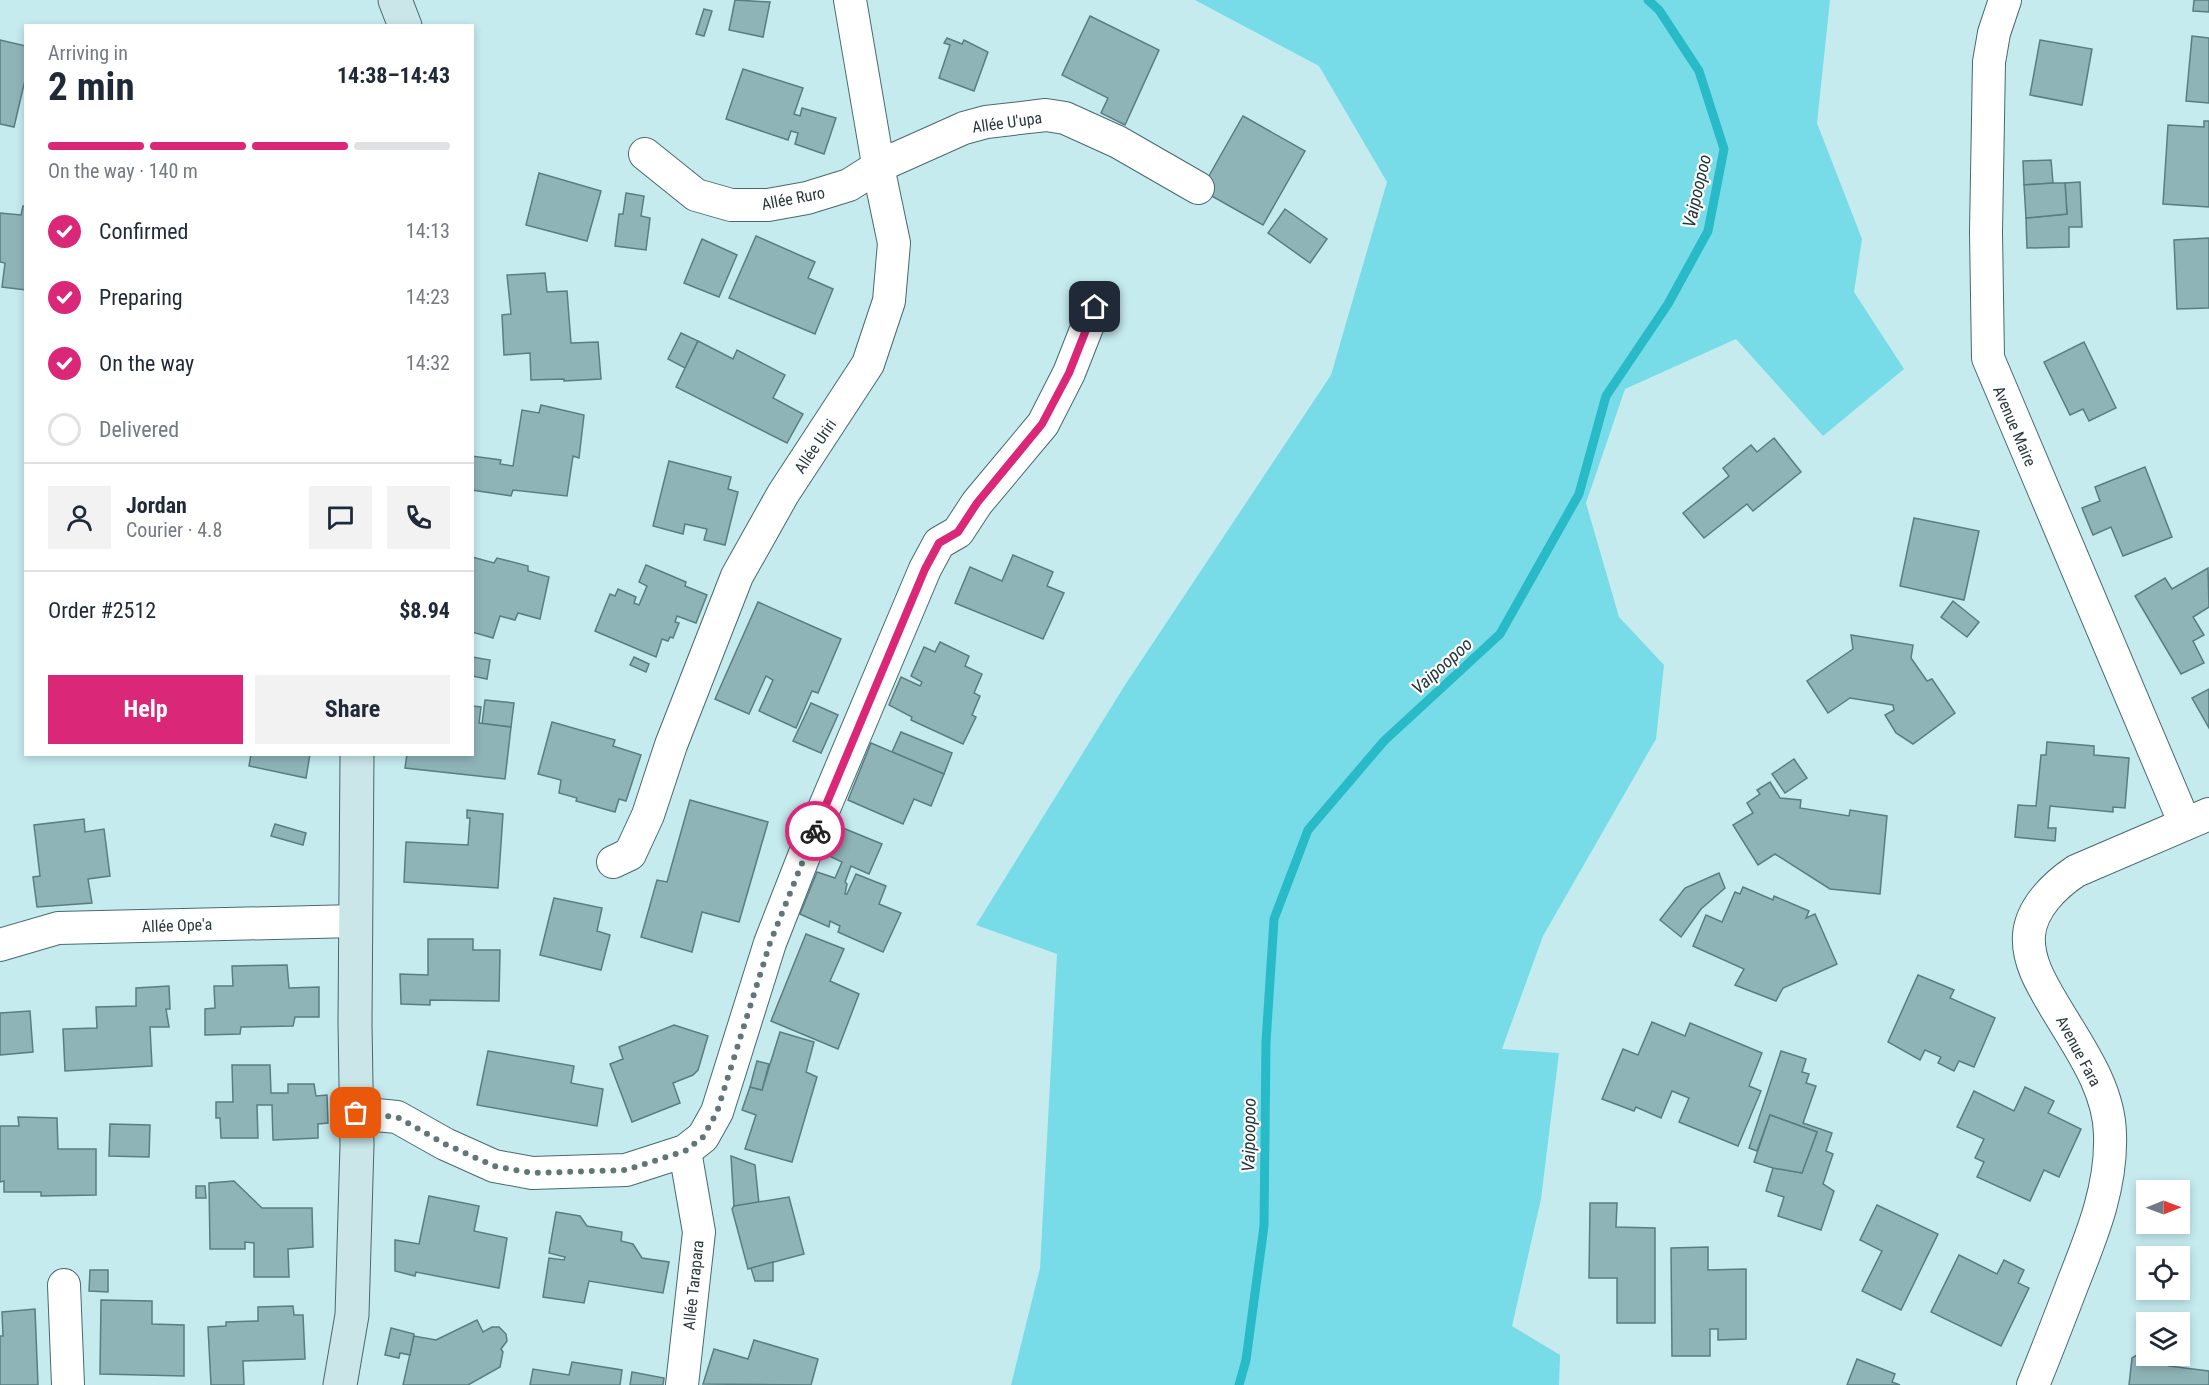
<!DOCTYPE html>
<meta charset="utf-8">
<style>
body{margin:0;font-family:"Roboto Condensed",sans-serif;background:#f2f2f3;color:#1f2937;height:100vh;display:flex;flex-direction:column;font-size:22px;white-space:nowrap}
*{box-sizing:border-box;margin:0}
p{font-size:20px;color:#747a83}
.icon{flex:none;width:33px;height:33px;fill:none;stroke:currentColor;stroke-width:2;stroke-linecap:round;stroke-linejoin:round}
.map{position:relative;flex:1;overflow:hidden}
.details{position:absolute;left:24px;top:24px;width:450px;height:732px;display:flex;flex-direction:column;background:#fff;border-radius:0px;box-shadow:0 3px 9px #0003}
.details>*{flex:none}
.needle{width:39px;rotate:89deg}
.controls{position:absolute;left:2136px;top:1180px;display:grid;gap:12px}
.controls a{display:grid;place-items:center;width:54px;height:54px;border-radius:0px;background:#fff;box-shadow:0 3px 9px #0003;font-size:30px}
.pin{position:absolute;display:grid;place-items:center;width:51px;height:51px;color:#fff;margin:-26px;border-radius:12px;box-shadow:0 3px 9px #0006}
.courier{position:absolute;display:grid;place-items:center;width:60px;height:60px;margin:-30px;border:4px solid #db2777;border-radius:50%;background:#fff;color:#222;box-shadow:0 2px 8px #0007}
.head em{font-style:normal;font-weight:700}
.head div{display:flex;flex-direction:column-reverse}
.head{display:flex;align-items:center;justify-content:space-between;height:102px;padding:0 24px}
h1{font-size:39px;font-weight:700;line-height:45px}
.bar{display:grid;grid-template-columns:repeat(4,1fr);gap:9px 6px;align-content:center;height:72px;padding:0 24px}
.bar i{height:8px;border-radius:4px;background:#e0e1e3}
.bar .current{background:#db2777}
.bar p{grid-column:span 4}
.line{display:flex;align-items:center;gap:15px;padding:0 24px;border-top:2px solid #e0e1e3}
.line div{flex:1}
.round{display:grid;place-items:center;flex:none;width:63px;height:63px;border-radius:0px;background:#f2f2f3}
ol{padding:0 24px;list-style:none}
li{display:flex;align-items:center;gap:18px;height:66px}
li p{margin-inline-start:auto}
li .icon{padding:6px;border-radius:50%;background:#db2777;color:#fff;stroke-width:4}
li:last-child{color:#747a83}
li i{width:33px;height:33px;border:3px solid #e0e1e3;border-radius:50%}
.primary-button{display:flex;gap:12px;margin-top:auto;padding:12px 24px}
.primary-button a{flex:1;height:69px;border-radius:0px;background:#db2777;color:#fff;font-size:24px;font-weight:700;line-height:69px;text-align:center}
.primary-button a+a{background:#f2f2f3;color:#1f2937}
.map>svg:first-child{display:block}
.green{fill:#77dce7}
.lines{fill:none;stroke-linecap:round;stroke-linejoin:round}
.stream{stroke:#28bac7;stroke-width:9}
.building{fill:#8fb4b8;stroke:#5a7d81;stroke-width:1.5}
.street-casing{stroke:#476a6d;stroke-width:34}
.secondary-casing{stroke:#476a6d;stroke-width:35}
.street{stroke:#fff;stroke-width:32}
.secondary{stroke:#cae6e8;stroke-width:33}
.done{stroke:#60777a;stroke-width:6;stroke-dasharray:0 10.8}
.route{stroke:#db2777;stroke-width:8}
.labels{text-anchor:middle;stroke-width:4.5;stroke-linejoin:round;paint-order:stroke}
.street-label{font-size:16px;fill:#2a393b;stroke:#fff}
.water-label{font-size:18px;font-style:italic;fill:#20373a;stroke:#fff}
</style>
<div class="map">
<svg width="2209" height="1385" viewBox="0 0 2209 1385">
<rect width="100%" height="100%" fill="#c5ebef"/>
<polygon class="green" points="1195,0 1830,0 1817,123 1862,239 1854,292 1904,369 1823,436 1736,339 1625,389 1586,503 1619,617 1664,665 1656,739 1543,936 1502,1049 1559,1053 1541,1199 1512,1326 1560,1355 1559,1385 1011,1385 1040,1268 1057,954 976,925 1125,685 1331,375 1387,182 1319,66"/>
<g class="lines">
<polyline class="stream" points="1239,1385 1246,1360 1264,1226 1266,1042 1274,919 1308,830 1384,741 1500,634 1579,494 1606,396 1668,304 1708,231 1724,149 1699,71 1659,10 1648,0"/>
</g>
<g class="building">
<polygon points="735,0 770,2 763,37 729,30"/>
<polygon points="2194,0 2209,0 2209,12 2193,11"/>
<polygon points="704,9 712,11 704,36 696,34"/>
<polygon points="1090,16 1159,50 1125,125 1101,113 1108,98 1062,75"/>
<polygon points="2192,36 2209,38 2209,103 2186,101"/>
<polygon points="947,38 962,44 964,40 988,52 974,91 939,78 950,45 944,43"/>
<polygon points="0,40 26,46 26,76 14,127 0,124"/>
<polygon points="2040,40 2092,49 2082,105 2030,95"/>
<polygon points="743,69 803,88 794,114 800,116 802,108 836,118 824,154 795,144 798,133 791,131 788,140 726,119"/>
<polygon points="1243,116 1305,151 1263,225 1201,190"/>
<polygon points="2204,121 2209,121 2209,207 2163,204 2168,125 2204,127"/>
<polygon points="2051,160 2053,183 2024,185 2023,161"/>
<polygon points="539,173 601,191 587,241 526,225"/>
<polygon points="2080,182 2082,227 2069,227 2069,247 2027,248 2026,218 2067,214 2065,183"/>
<polygon points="2053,183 2065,183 2067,214 2026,218 2024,185"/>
<polygon points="626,193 644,196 641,216 650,218 646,250 615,246 619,214 623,214"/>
<polygon points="23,206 26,207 26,290 2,287 5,263 0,262 0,213 21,215"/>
<polygon points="1285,209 1327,239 1310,263 1268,233"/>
<polygon points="756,236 815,262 808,278 833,289 815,334 729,298"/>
<polygon points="2209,238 2209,308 2177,309 2174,240"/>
<polygon points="702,239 737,255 719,297 684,283"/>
<polygon points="545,273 547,292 567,291 571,343 598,342 601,379 564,381 564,379 531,380 530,353 504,355 502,315 511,314 507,275"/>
<polygon points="681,333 698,341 685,368 668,359"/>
<polygon points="698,341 733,359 737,350 785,375 773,398 803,414 787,443 676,387"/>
<polygon points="2084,342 2116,408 2089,421 2083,409 2070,415 2044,362"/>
<polygon points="541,405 584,415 579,458 573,456 567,496 513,490 511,496 472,490 472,456 501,460 500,464 513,466 522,410 539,413"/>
<polygon points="1774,438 1801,472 1753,511 1747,504 1704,538 1683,513 1729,476 1723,468 1751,445 1757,452"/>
<polygon points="669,461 731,477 728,489 738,492 725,545 704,540 707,529 685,524 683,534 653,526"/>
<polygon points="2145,467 2172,537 2123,556 2111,527 2093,535 2082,508 2100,501 2095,487"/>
<polygon points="1914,518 1979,531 1964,600 1900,586"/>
<polygon points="1013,555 1053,572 1047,586 1064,593 1043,639 955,603 970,567 1002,581"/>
<polygon points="472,557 494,563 497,558 528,566 528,571 549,577 540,619 518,613 515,620 500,616 493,638 472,632"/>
<polygon points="646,565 686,582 685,586 707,595 696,623 677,616 675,622 679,623 673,638 670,637 668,641 662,639 656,657 595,631 610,594 615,596 618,589 636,597 634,603 639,605 647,586 639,582"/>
<polygon points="2208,568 2209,607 2193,617 2204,635 2193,641 2204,663 2181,674 2135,596 2165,578 2172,589"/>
<polygon points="1953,601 1979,622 1967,637 1941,617"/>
<polygon points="758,602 841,639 818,693 812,691 796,728 759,711 773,680 766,676 749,714 715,699"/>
<polygon points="1851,635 1913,645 1911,658 1927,681 1932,679 1955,713 1913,744 1896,733 1885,715 1894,710 1893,705 1850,698 1828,713 1807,681 1853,649"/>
<polygon points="940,642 969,656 965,666 982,674 974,693 980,696 972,715 976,717 963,744 911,720 912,717 889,705 901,677 920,686 922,682 911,676 924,647 935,652"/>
<polygon points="472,657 490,660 487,679 472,676"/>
<polygon points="634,657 649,664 646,672 630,665"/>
<polygon points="2209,689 2209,728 2192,698"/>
<polygon points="485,700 514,703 511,727 482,724"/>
<polygon points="811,703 838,715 821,753 793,741"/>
<polygon points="472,706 481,707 479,723 511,727 505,779 405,768 407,754 472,754"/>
<polygon points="552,722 615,740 613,746 641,755 626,801 619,799 615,812 576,801 577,798 559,793 561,780 538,774"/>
<polygon points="901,732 952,753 944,774 892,752"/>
<polygon points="2047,742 2094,746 2094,755 2129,758 2125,808 2113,807 2113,812 2050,806 2048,828 2056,828 2055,841 2015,837 2018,805 2036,806 2041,755 2046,755"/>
<polygon points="871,743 944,774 931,806 914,799 903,824 848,800"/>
<polygon points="251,754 310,754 306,778 249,766"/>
<polygon points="1794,759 1807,778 1785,793 1772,774"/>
<polygon points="1770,782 1780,798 1801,800 1800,808 1849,816 1850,810 1887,816 1880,894 1830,889 1775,854 1758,865 1733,825 1753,813 1747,803 1760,794 1757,790"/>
<polygon points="690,800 768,822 739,922 702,912 692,952 641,937 657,880 667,882"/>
<polygon points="467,810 503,814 498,888 404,882 406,842 468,845 470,818 467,818"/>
<polygon points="84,819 85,832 104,829 110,876 88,879 92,903 37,907 33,877 40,876 34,825"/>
<polygon points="275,824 306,833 303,845 271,836"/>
<polygon points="838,826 882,844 869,874 851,866 845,882 847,884 845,894 847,894 856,874 886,886 879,904 901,913 883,952 838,932 840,926 830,921 829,927 800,914 817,872 835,878 842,862 825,854"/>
<polygon points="1719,873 1725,888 1701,909 1681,937 1660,920 1685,888"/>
<polygon points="1743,887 1773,900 1774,896 1809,911 1806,918 1815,914 1837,964 1783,988 1776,1001 1735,985 1744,969 1693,946 1706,915 1722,922 1735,892 1740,894"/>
<polygon points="554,898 602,908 597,931 610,935 601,970 540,955"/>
<polygon points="806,934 844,949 830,981 859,994 838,1049 771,1021"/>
<polygon points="428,939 473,939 473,950 500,950 499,1001 430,1000 430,1005 401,1004 400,974 428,975"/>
<polygon points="287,965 289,988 319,987 319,1017 295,1017 293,1026 241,1027 240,1034 205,1035 205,1009 215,1008 214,986 233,986 232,966"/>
<polygon points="1918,975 1954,990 1950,998 1995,1018 1974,1067 1959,1061 1954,1071 1938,1063 1941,1057 1925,1050 1920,1060 1888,1042"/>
<polygon points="169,986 170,1009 166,1009 169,1027 150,1027 152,1066 65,1071 63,1029 97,1028 96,1007 136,1006 136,988"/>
<polygon points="30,1011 33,1052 0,1055 0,1013"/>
<polygon points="1652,1022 1685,1036 1690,1023 1762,1053 1749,1086 1761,1091 1738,1146 1679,1122 1689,1098 1672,1091 1661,1118 1636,1107 1634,1111 1602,1099 1623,1049 1638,1055"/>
<polygon points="674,1025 708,1036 698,1070 693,1075 673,1083 680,1103 632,1122 610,1064 623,1059 619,1047"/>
<polygon points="780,1032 814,1042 806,1072 817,1077 792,1162 745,1149 756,1115 742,1110 750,1087 762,1090"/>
<polygon points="488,1051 574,1066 571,1083 603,1089 597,1126 477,1105"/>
<polygon points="1781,1051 1806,1059 1802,1072 1809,1074 1806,1083 1816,1086 1803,1123 1832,1133 1826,1151 1833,1154 1823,1184 1834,1191 1821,1230 1778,1216 1784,1197 1766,1191 1773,1168 1802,1173 1817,1132 1770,1115 1757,1151 1749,1148"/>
<polygon points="757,1061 769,1064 762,1090 750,1087"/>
<polygon points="232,1065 270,1065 271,1093 288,1093 288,1084 314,1084 316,1096 327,1095 328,1123 318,1124 318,1138 273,1140 272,1105 257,1105 258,1138 221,1138 220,1118 216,1118 216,1102 233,1102"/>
<polygon points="2025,1087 2054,1101 2048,1113 2081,1129 2059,1177 2044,1170 2030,1201 1977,1177 1984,1162 1975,1158 1984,1139 1957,1127 1974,1091 2014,1111"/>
<polygon points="1770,1115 1817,1132 1802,1173 1773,1168 1754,1162"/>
<polygon points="18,1117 57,1118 58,1149 96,1149 96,1195 41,1196 41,1192 4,1192 4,1181 0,1182 0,1126 19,1126"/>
<polygon points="110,1124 150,1125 149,1157 109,1156"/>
<polygon points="731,1156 755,1165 759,1204 734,1206"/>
<polygon points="234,1181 262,1208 312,1208 313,1247 288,1249 289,1277 254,1277 254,1243 245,1242 245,1249 210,1249 209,1183"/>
<polygon points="196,1186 205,1186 206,1198 196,1198"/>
<polygon points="429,1196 479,1206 474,1231 507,1238 499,1288 416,1272 415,1276 395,1271 395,1240 419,1244"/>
<polygon points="789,1197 804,1254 748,1269 732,1209 734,1206"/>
<polygon points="1590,1203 1617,1203 1616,1227 1655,1228 1655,1323 1617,1323 1617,1278 1589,1278"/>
<polygon points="1877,1205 1938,1234 1901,1310 1862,1291 1882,1251 1860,1240"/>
<polygon points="556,1212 580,1216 587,1226 622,1232 621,1241 633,1244 642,1258 669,1262 663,1293 589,1281 584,1303 543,1297 549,1258 564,1260 565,1257 549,1253"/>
<polygon points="1708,1247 1708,1270 1746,1269 1746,1339 1718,1340 1718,1329 1710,1329 1710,1356 1672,1356 1671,1248"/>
<polygon points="1959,1255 1997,1274 2004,1260 2024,1270 2018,1283 2029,1288 2001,1346 1931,1312"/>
<polygon points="773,1262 773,1281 755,1281 751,1268"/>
<polygon points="90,1270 108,1270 108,1292 89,1291"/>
<polygon points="101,1300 152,1301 152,1324 184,1325 184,1376 100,1374"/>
<polygon points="293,1306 294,1315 303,1315 305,1359 243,1361 244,1385 211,1385 208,1327 226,1326 226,1322 258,1321 258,1307"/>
<polygon points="35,1309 38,1385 0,1385 0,1336 3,1336 2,1312"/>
<polygon points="477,1320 483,1332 492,1327 499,1327 506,1334 507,1341 501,1349 503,1352 500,1367 468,1385 403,1385 414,1336 436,1340"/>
<polygon points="391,1328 414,1334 410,1355 400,1353 399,1358 385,1355"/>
<polygon points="754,1340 818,1359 811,1385 703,1384 714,1349 748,1359"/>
<polygon points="2143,1351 2146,1351 2146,1356 2163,1356 2169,1366 2209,1371 2209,1385 2129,1385 2132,1358"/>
<polygon points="1857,1359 1895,1374 1892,1382 1900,1385 1847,1385"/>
<polygon points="572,1362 622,1370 620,1385 530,1385 533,1369 569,1375"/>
<polygon points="632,1372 664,1378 663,1385 630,1385"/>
</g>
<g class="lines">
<g class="street-casing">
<g id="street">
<polyline points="2005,0 1994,33 1989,62 1986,232 1988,358 2185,824"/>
<polyline points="645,154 696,195 731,205 768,205 807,198 849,185 879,166 964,128 986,122 1046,115 1065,118 1118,142 1198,188"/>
<polyline points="613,862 630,854 648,815 671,745 737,576 783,494 868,364 889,301 894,243 880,176 850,0"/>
<polyline points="0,945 58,928 356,921"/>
<polyline points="356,1113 397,1117 445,1144 494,1166 532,1173 626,1170 685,1151 703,1137 717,1112 770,943 804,856 925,569 939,543 958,532 977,503 1043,424 1069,373 1095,307"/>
<polyline points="64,1285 68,1385"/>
<polyline points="682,1385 699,1232 685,1151"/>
<path d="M2033,1385C2047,1351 2060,1317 2073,1283C2092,1235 2112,1187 2110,1134C2109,1087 2078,1046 2055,1007C2042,985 2027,961 2029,935C2031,908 2055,885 2076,871L2209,814"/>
</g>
</g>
<g class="secondary-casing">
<g id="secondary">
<polyline points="395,0 405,26"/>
<polyline points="340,1385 352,1315 357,1145 355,1023 357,754"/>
</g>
</g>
<use href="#street" class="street"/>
<use href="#secondary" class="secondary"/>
</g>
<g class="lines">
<polyline class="done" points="356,1113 397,1117 445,1144 494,1166 532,1173 626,1170 685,1151 703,1137 717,1112 770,943 815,831"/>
<polyline class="route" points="815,831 925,569 939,543 958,532 977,503 1042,424 1069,373 1095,307"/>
</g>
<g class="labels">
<g class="street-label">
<text transform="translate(1007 122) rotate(-8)" y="6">Allée U'upa</text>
<text transform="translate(793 198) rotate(-11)" y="6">Allée Ruro</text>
<text transform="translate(2015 426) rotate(67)" y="6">Avenue Maire</text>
<text transform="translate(815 446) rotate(-56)" y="6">Allée Uriri</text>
<text transform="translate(177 925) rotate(-2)" y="6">Allée Ope'a</text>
<text transform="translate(2079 1051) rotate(62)" y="6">Avenue Fara</text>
<text transform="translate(693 1285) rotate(-84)" y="6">Allée Tarapara</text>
</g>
<g class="water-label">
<text transform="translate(1697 191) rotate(-77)" y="6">Vaipoopoo</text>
<text transform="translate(1442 666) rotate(-42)" y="6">Vaipoopoo</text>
<text transform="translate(1249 1135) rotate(-89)" y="6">Vaipoopoo</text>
</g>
</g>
</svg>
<div class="controls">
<a><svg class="needle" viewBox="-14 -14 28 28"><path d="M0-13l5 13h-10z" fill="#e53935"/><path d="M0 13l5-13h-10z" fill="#747a83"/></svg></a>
<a><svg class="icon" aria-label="locate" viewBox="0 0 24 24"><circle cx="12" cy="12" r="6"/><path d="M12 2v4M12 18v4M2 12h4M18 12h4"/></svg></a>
<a><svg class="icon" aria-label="layers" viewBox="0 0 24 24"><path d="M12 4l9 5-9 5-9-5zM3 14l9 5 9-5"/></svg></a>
</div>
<div class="pin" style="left:356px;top:1113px;background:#ea580c"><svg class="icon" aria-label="bag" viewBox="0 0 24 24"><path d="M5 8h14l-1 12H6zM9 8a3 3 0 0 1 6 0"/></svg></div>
<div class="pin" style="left:1095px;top:307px;background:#1f2937"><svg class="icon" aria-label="home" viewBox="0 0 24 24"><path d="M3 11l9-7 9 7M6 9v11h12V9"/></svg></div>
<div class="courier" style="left:815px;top:831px"><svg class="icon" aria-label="bike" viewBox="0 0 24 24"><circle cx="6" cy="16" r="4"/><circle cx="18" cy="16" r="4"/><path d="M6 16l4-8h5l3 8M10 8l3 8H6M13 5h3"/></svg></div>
<section class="details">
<div class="head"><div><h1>2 min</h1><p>Arriving in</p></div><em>14:38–14:43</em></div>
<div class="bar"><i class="current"></i><i class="current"></i><i class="current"></i><i></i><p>On the way · 140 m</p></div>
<ol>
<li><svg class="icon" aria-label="check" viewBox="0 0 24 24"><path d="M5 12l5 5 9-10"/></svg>Confirmed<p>14:13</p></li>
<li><svg class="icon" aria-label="check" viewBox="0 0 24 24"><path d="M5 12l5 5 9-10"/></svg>Preparing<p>14:23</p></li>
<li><svg class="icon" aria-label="check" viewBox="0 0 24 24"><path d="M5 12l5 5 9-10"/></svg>On the way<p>14:32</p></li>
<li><i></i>Delivered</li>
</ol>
<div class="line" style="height:108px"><a class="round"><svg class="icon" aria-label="person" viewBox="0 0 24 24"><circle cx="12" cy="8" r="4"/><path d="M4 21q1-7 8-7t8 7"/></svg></a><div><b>Jordan</b><p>Courier · 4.8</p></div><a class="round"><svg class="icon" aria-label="chat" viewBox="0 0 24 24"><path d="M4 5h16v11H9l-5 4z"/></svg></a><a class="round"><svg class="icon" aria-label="phone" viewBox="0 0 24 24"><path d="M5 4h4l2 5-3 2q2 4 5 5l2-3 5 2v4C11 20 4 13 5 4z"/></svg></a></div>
<div class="line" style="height:78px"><div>Order #2512</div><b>$8.94</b></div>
<div class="primary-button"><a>Help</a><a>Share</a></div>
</section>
</div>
